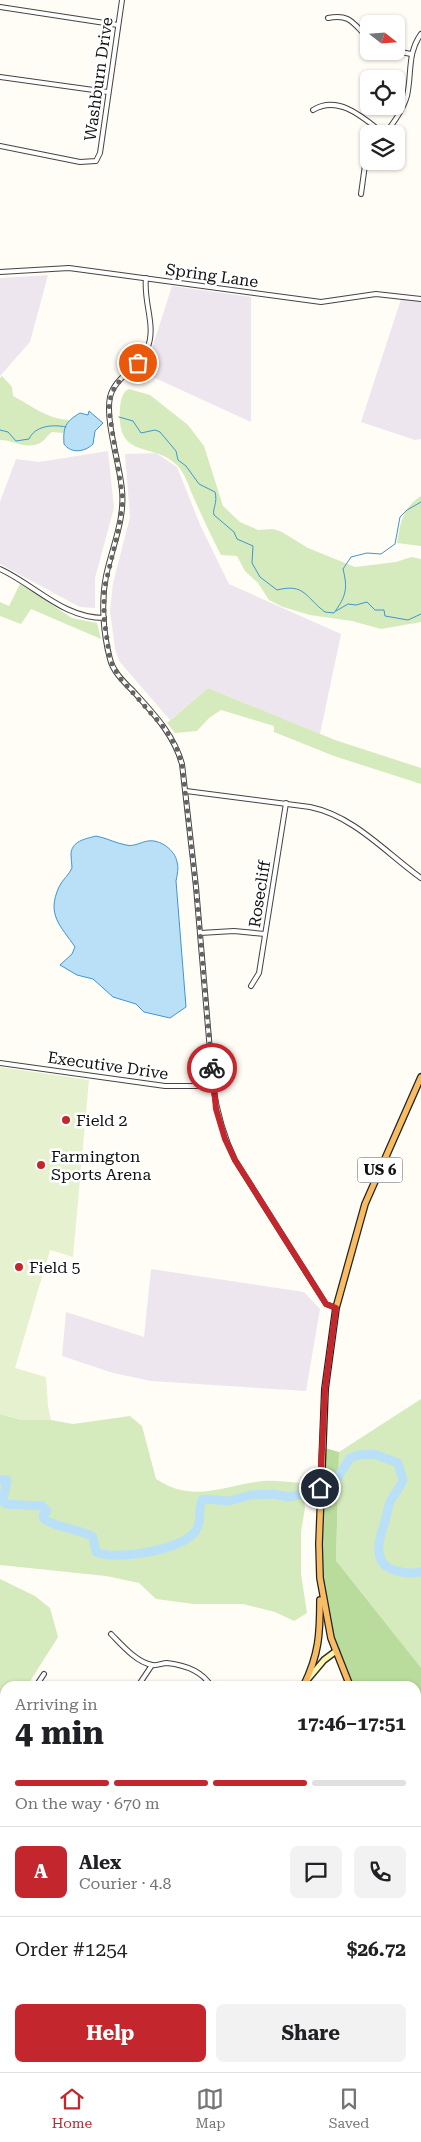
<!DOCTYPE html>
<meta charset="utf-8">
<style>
body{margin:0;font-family:"Roboto Serif",serif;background:#f2f2f2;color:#202124;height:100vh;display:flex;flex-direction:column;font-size:19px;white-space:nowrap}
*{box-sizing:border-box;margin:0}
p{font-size:16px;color:#757577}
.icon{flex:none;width:28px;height:28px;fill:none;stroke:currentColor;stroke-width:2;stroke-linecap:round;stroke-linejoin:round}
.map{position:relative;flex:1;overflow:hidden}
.side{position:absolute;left:0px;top:1681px;width:421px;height:391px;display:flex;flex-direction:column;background:#fff;border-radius:15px 15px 0 0;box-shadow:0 1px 4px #0004}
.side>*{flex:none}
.needle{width:32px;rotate:107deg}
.fabs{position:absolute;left:360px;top:15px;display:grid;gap:10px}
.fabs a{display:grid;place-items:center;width:45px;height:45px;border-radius:8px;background:#fff;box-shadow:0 1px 4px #0004;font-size:25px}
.pin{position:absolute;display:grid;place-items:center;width:42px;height:42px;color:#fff;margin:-21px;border:2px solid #fff;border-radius:50%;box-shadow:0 1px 5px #0007}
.courier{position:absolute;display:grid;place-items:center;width:50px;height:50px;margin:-25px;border:4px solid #c4262e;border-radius:50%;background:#fff;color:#222;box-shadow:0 1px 6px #0007}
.head em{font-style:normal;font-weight:700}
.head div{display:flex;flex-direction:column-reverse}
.head{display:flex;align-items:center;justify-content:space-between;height:85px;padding:0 15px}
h1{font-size:32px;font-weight:700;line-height:38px}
.bar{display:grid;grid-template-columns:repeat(4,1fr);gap:8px 5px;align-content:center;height:60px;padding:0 15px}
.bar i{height:6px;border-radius:4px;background:#e0e0e0}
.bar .current{background:#c4262e}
.bar p{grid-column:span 4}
.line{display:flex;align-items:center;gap:12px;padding:0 15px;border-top:1px solid #e0e0e0}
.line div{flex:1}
.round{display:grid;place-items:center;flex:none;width:52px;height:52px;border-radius:8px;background:#f2f2f2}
.action{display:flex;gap:10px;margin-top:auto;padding:10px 15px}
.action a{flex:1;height:58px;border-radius:8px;background:#c4262e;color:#fff;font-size:20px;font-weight:700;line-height:58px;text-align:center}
.action a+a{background:#f2f2f2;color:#202124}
.dock{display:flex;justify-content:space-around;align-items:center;height:70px;border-top:1px solid #e0e0e0;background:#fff;font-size:14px;color:#757577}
.dock a{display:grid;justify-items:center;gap:2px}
.dock .current{color:#c4262e}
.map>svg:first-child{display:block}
.industrial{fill:#eee6ef}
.green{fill:#d5ebbd}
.forest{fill:#b9dc9c}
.pitch{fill:#e6f2cf}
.water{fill:#b9e0f7;stroke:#3f96cf}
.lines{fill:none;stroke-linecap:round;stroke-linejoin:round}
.stream{stroke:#3f96cf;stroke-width:1}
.river{stroke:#b9e0f7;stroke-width:9}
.minor-casing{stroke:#444;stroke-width:6}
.secondary-casing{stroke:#333;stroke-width:8}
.trunk-casing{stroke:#222;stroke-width:8}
.minor{stroke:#fff;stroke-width:4}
.secondary{stroke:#fff6b0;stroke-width:5}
.trunk{stroke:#f7bc64;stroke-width:5.5}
.done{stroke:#646461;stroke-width:5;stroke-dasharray:0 9}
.route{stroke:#c4262e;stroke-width:6}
.poi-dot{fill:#c4262e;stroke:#fff;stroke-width:2}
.labels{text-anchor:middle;stroke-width:5;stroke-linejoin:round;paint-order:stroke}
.shield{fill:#fff;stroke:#585858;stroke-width:1}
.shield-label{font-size:15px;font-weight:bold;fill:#111}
.street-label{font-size:16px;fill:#111;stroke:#fff}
.poi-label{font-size:16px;fill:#111;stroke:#fff;text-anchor:start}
</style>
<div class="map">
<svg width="421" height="2072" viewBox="0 0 421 2072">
<rect width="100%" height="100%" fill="#fffdf5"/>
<g class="industrial">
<polygon points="48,275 30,342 0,376 0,278"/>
<polygon points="172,286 251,297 251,422 144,373"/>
<polygon points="401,299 421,302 421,439 415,440 361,422"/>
<polygon points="108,451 114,508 95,578 95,608 80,607 0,564 0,502 16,459 39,462"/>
<polygon points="156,453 177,467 201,527 229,584 341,634 320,734 208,688 170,720 119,661 115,649 110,611 113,583 130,517 125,454"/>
<polygon points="151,1269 304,1292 320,1309 306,1391 151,1381 113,1373 62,1356 66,1312 144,1337"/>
</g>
<g class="green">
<path d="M2,376L12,387L13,396C32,406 47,419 69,420L63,433L52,432C47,435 45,441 40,443C25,450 14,440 0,440V378Z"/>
<path d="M129,389L150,395L188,425L204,446L223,506L240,522L258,530L273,529L282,532L308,548L355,567L396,562L411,557L421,559V622L381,629L352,621L310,615L283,607L269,600L258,583L245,571L237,556L221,555C211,536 202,516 193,496C189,487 185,473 177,465C153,441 116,461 120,408C121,400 122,392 129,389Z"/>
<path d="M421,496V546L397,543C400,523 403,507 421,496Z"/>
<polygon points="20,584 72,618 97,623 101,639 31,609 21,624 0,616 0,602 9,606"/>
<polygon points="208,688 335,740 421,768 421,784 334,756 274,732 274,726 221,710 209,718 197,731 175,733 167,723"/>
<polygon points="421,1399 421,1793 416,1784 416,1686 336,1561 339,1452"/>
<path d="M0,1414L22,1420H51L73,1424L130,1416L142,1426L156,1479C194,1504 224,1485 264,1481C277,1480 290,1483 303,1483L305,1508L301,1532V1574L307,1613L294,1621L275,1612L243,1604H194L156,1599L139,1583L106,1576L0,1565Z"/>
<polygon points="0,1579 35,1596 50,1608 58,1637 27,1686 5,1686 5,1720 0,1727"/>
</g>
<g class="forest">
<polygon points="322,1447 339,1452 336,1561 421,1668 421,1707 416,1708 416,1686 350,1686 336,1651 320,1578"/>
<polygon points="416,1762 421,1769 421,1864 416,1852"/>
<polygon points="416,2003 421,2006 421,2072 367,2072 362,2068 416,2068"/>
</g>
<polygon class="pitch" points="0,1067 89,1080 73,1257 50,1250 15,1368 46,1377 48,1406 51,1420 22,1420 0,1414"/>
<g class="water">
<path d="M89,411L103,423L95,431L93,444C85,452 71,454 64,444C63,427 65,422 80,413L88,415Z"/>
<path d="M96,836C107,838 115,843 126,845C134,847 141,842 148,841C160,839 175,850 177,862C179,867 177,876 176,881L186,1007L170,1018L144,1012L136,1004L113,997L93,979L77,975L60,965L72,954L75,947C61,926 46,915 59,887C62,880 69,875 72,868C72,864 71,859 71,855C71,841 85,839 96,836Z"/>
</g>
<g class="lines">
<g class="stream">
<path d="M119,417L133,421L141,433L155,430L160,432L176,451L178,460L186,466L199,484L215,492C218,503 212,509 214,515L234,532L237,539L253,546L252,563L260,577L277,590C305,583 305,597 325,612L334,613C346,596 348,589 343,569L351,557L367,553L381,554L395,544L400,517L407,510L421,502"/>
<path d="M0,430L8,432L16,441L29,439C35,426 52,424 66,427"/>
<polyline points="336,611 348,604 356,605 367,602 375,610 384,610 385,616 408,620 421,614"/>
</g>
<path class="river" d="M0,1480H7L4,1496L0,1499L6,1504L42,1506L47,1511L43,1515L44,1519C59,1529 78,1528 93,1537L96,1552C116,1561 181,1550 195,1532C204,1519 196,1510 203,1499L229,1501L251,1495L273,1494L289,1497L326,1489L333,1485L350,1458L359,1455L374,1454L398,1463L403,1480C400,1488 395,1493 391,1500C387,1508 387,1517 384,1525C378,1541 373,1564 394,1570C403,1573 412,1574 421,1572"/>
<g class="minor-casing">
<g id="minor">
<polyline points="0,7 118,25"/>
<path d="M328,18C351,13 354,25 369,39"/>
<polyline points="396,51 411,54"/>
<polyline points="0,77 108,92"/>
<path d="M313,110C339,94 365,119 384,134"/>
<path d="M385,134C394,122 403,110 407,96C412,74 407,53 421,34"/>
<polyline points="0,146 80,162 96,161 100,153 122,0"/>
<polyline points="361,194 365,165 369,157"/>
<polyline points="0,272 69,268 321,302 376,294 421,299"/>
<path d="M146,278C143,303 157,326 147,349C139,369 115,376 110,397C105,422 120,464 122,490C125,520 112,547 106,576C101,602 103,633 110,659C113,672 125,683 134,692C154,714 174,735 182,764L196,887L213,1086C217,1113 223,1135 235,1160L326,1304L336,1308"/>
<path d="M0,569C35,585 63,618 104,618"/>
<path d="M186,791L310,807C354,816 386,853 421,878"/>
<polyline points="200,933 234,931 265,934"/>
<polyline points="251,986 259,973 286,803"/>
<polyline points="0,1063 165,1086 213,1086"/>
<path d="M111,1634C122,1645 136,1662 152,1665C157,1666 162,1663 167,1663C185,1665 202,1671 211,1686"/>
<polyline points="36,1686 44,1674"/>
<polyline points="138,1686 152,1665"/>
<polyline points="0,1740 5,1733"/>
<polyline points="0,1849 5,1850"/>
<polyline points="0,2046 5,2050"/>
<polyline points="19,2068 22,2072"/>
</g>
</g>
<g class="secondary-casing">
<polyline id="secondary" points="308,1679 324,1660 336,1651"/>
</g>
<g class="trunk-casing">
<g id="trunk">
<path d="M304,1685C319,1654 320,1634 320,1600"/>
<polyline points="350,1686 331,1638 320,1578 319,1544 325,1389 336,1308 365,1204 421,1077"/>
<polyline points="0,1764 5,1766"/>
<polyline points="416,1852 421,1864"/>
<polyline points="416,2003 421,2006"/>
<polyline points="416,2028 421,2033"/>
</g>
</g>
<use href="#minor" class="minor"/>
<use href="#secondary" class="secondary"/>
<use href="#trunk" class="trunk"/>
</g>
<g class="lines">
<path class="done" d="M138,363C122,380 110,384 109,410L123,500L118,532L104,590V618L110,660L120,678L166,730L177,749L182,764L196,887L212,1068"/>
<polyline class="route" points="212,1068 216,1109 225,1139 235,1160 326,1304 336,1308 325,1389 320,1488"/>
</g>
<g class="poi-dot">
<circle cx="66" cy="1120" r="5"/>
<circle cx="41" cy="1165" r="5"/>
<circle cx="19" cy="1267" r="5"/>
</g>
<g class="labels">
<rect class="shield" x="357.5" y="1157.5" width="45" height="25" rx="4"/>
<g class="shield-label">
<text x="380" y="1175">US 6</text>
</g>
<g class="street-label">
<text transform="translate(98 79) rotate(-82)" y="6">Washburn Drive</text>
<text transform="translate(212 275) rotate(8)" y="6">Spring Lane</text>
<text transform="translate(259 894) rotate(-81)" y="6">Rosecliff</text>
<text transform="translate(108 1065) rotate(8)" y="6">Executive Drive</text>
</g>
<g class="poi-label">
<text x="76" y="1126">Field 2</text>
<text x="51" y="1162">Farmington<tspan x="51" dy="18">Sports Arena</tspan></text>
<text x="29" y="1273">Field 5</text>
</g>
</g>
</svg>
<div class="fabs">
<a><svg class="needle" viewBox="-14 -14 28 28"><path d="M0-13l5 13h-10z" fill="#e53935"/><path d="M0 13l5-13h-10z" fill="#757577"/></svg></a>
<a><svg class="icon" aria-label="locate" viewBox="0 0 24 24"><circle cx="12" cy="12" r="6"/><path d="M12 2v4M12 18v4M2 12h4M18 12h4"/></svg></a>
<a><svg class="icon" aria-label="layers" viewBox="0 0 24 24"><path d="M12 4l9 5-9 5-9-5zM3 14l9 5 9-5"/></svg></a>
</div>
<div class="pin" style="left:138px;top:363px;background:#ea580c"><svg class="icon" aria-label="bag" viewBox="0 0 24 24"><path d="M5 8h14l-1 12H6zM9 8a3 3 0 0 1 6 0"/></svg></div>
<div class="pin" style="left:320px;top:1488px;background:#1f2937"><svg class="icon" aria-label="home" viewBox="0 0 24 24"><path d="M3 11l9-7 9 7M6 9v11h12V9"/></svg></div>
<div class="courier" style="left:212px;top:1068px"><svg class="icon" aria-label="bike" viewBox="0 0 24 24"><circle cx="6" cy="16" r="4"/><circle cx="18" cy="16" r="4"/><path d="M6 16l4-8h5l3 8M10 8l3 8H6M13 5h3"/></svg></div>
<section class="side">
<div class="head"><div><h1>4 min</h1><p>Arriving in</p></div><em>17:46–17:51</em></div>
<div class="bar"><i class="current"></i><i class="current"></i><i class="current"></i><i></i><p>On the way · 670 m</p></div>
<div class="line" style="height:90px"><b class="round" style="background:#c4262e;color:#fff">A</b><div><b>Alex</b><p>Courier · 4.8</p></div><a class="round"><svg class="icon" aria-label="chat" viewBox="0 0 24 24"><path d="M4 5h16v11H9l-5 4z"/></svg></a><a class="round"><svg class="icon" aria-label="phone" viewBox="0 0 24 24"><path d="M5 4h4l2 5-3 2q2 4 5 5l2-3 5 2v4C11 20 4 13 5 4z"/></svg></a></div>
<div class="line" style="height:65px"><div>Order #1254</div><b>$26.72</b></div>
<div class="action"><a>Help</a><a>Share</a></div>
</section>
</div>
<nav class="dock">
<a class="current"><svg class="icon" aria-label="home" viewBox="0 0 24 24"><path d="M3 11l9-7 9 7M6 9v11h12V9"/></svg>Home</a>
<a><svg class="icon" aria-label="map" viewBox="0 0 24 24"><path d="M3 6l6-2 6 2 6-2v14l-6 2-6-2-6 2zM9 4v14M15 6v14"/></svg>Map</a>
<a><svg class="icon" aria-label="saved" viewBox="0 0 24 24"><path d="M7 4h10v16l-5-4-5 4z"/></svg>Saved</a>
</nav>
